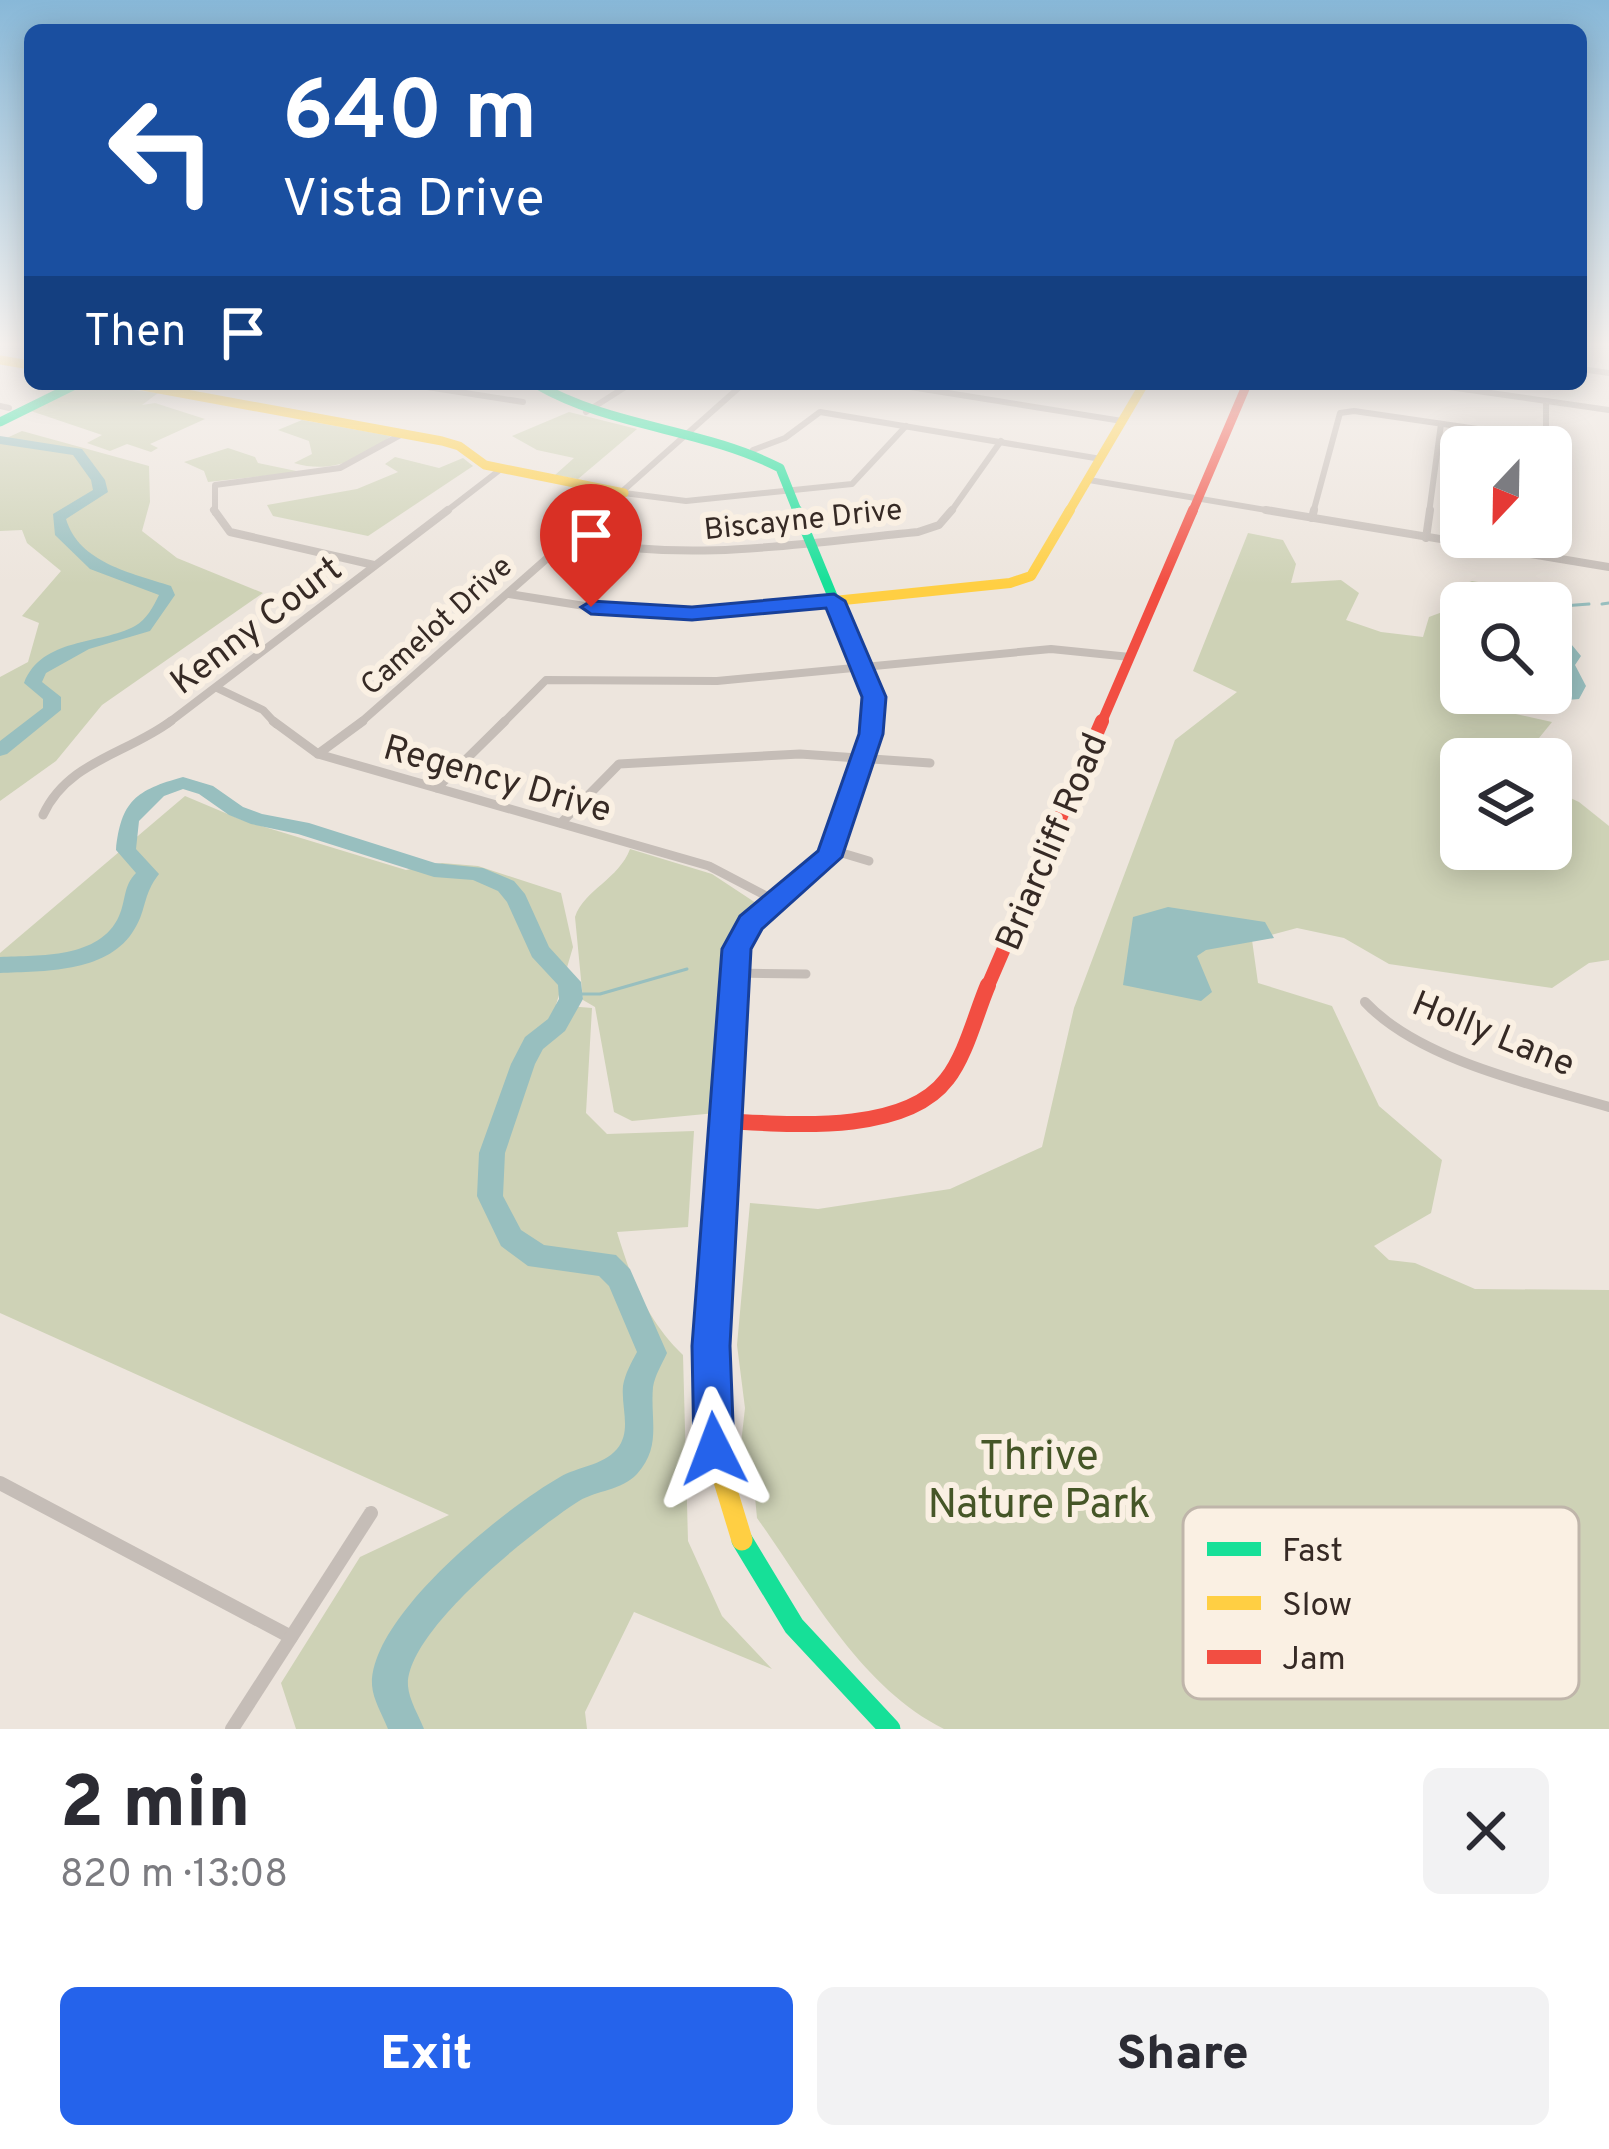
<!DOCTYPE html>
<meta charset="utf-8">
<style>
body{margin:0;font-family:Overpass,sans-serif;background:#f2f2f3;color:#2b2b33;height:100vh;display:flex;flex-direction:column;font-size:45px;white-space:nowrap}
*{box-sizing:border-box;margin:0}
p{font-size:39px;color:#7c7c81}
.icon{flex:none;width:66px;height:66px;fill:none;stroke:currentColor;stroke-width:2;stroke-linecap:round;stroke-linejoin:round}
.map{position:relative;height:1729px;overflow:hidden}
.side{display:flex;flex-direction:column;background:#fff;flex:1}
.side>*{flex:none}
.guide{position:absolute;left:24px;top:24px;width:1563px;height:366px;border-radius:18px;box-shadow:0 6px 30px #0003;background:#1a4fa0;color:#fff;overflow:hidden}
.needle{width:78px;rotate:202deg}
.buttons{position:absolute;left:1440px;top:426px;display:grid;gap:24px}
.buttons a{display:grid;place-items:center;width:132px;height:132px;border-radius:18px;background:#fff;box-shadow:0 6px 30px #0003;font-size:60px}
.pin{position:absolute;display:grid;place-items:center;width:102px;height:102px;color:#fff;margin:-123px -51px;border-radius:50% 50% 50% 0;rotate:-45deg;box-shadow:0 0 12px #0007}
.pin .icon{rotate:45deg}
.me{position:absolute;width:132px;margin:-66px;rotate:357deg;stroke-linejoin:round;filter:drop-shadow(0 0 9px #0008)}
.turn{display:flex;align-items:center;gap:42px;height:252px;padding:0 60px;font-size:54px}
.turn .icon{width:156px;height:156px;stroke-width:2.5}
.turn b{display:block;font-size:84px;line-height:102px}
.then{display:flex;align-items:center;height:114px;padding:0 60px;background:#0003;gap:24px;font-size:45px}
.round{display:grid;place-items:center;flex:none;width:126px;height:126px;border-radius:18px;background:#f2f2f3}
.overview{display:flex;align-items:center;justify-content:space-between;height:204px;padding:0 60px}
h1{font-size:72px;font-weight:800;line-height:90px}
.cta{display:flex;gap:24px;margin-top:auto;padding:24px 60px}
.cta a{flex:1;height:138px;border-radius:18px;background:#2563eb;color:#fff;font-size:48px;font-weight:800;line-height:138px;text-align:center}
.cta a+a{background:#f2f2f3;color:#2b2b33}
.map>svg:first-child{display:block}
.green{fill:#ced2b6}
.water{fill:#98bfbf}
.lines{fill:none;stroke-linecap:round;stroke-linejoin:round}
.stream{stroke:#98bfbf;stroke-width:3}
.river{fill:#98bfbf;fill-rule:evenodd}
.street-far4{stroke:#c5bdb7;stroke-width:6}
.street-far3{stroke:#c5bdb7;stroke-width:8}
.street-far2{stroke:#c5bdb7;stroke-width:9}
.street-far1{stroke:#c5bdb7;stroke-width:10}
.street{stroke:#c5bdb7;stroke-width:14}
.fast-far3{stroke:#16e098;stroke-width:9}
.fast-far2{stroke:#16e098;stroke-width:10}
.fast-far1{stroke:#16e098;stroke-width:14}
.fast{stroke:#16e098;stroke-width:21}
.slow-far4{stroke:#ffcf43;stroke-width:9}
.slow-far3{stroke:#ffcf43;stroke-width:10}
.slow-far2{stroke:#ffcf43;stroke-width:14}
.slow-far1{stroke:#ffcf43;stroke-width:16}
.slow{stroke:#ffcf43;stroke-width:21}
.jam-far3{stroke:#f24e42;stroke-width:9}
.jam-far2{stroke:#f24e42;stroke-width:10}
.jam-far1{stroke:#f24e42;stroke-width:14}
.jam{stroke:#f24e42;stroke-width:16}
.route{fill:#2563eb;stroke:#184099;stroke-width:3}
.labels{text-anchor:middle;stroke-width:12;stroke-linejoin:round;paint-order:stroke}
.far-street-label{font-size:30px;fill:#362a25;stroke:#faf0e3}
.street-label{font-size:36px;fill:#362a25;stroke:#faf0e3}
.near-park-label{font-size:42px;fill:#455627;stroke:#faf0e3}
.key{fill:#faf0e3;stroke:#bfb5aa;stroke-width:3}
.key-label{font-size:33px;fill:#362a25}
</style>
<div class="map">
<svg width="1609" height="1729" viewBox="0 0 1609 1729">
<rect width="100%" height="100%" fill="#ede5dd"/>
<!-- green -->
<g class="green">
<path d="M81,384L158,393L142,405L155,403L205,419L150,444L158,448L151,452L127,444L110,451L87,443L102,435L28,410Z"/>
<path d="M569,412L637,429L578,479L555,475L574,458L537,450L512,436Z"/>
<path d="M302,420L391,436C361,460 331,474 294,463L312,454L309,441L278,430Z"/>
<path d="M22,431L149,466L150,502L142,531L177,558L263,593L102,705L56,761L0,801V677L28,662L39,623L22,616L61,571L27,543L22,530L0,531V441Z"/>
<path d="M228,448L255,457L258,463L301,472L208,482L204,471L184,462Z"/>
<path d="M395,457L439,468L463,458L473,466L368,536L273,516L267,505L357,489L398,472L385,464Z"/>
<path d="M1248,533L1283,540L1296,564L1291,583L1341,580L1359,593L1346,620L1381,632L1423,637L1429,617L1453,608L1448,591L1472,581L1559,595L1524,603H1461V693H1496L1485,695L1493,709L1552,722L1522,759H1461V849H1551V789L1579,802L1609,826V960L1589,963L1552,988L1389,964L1344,938L1297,928L1252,940L1258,983L1332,1006L1379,1106L1442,1160L1431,1213L1374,1246L1389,1260L1415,1263L1475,1289L1609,1290V1729H944C861,1688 809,1591 757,1518L755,1497L737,1479L745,1408L737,1345L750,1203L818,1209L950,1189L1042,1147L1074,1008L1175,740L1237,692L1193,671Z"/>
<path d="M185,796L242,820L406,870L442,863L478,866L561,893L573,947L556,1005L592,1008L586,1113L607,1134L694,1131L688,1227L617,1232C632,1281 646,1319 683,1355L688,1541L722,1616L772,1669L634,1612L585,1712L587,1729H296L281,1683L360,1557L449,1515L0,1313V953Z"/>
<path d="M630,849L712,874L759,905L734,935L721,965L716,1113L632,1121L614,1112L595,1007L583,1000L575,917C584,890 619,879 630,849Z"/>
</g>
<!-- water -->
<g class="water">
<path d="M1551,630L1567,639L1581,656L1575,665L1586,686L1579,699L1556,701L1527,693H1551Z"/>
<path d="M1168,907L1265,922L1274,938L1206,950L1197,956L1212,992L1201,1001L1123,985L1133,917Z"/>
</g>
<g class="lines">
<!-- stream -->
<g class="stream">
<path d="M1602,604L1609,603"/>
<path d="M1563,606L1589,604"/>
<path d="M571,994H600L687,969"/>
</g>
<!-- river -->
<g class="river">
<path d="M0,436L82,449L105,480L108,492L66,519C79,563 132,573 171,586L175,595L150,631L89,649L46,673L42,682L61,697V710L7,754L0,756V741L43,708V699L24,683C42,637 100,645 135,626C147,619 153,607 159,595L90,569L55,535L53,514L93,490L91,480L73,455L0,444Z"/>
<path d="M183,777L213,786L243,807L262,814L309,823L435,863L483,868L514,881L525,894L549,947L581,982L583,999L565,1031L543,1049L535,1064L505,1153L503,1196L521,1230L544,1245L616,1255L630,1269L667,1353C662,1364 655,1375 653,1387C650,1420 662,1446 637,1474C621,1491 597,1490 579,1501C535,1529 405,1631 408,1686C409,1700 419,1716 424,1729H388C383,1716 373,1700 372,1685C370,1616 504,1509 560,1477C579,1466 602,1466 617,1449C632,1431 621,1408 623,1386C625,1374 631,1363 637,1352L609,1286L599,1276L528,1266L501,1246L477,1196L479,1153L511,1064L525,1037L548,1019L559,999L558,985L532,957L507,902L498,891L473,880L434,877L298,834L251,824L229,815L199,794L183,789L164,796L139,821L136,849L159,874C142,895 147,912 132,933C105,973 43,971 0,973V957C39,955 100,959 119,916C126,901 123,886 136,873L116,850C121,801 136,790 183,777Z"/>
</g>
<!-- street-far4 -->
<g class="street-far4">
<path d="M1581,369L1609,373"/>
<path d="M408,384L523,402"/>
<path d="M892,384L1122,421"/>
<path d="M1428,384L1609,410"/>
<path d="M1546,401V447"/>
<path d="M0,406L9,408"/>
<path d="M586,412L630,384"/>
<path d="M753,450L785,438L820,412L1101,459"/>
<path d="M1089,480L1284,513"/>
<path d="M624,493L686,501L852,484L906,426"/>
<path d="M215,513V485L340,468L404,433"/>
<path d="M444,513L501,469"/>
<path d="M598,513L743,384"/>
<path d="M950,513L1001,441"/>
<path d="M1313,513L1340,413L1354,411L1546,439"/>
<path d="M1429,513L1441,424"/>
</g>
<!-- street-far3 -->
<g class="street-far3">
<path d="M214,510L230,532L374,565"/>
<path d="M1266,510L1609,567"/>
<path d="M1312,518L1314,510"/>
<path d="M1546,537L1548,556"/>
<path d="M1426,538L1430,510"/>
<path d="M568,539C690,563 796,544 918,532L939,525L952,510"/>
<path d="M509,594L591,607L676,613L834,601"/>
<path d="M217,688L263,710L276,724"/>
<path d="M167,724L448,510"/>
<path d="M359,724L602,510"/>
<path d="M502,724L546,680L717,681L1051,649L1130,657"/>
</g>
<!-- street-far2 -->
<g class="street-far2">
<path d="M273,721L318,754L709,866L774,900"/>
<path d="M318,754L363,721"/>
<path d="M437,788L505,721"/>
<path d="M43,815C68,761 127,754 171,721"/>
<path d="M561,823L619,764L800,754L930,763"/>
<path d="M832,850L869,861"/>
<path d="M733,973L806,974"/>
</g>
<!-- street-far1 -->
<path class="street-far1" d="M1365,1002C1419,1060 1534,1085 1609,1107"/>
<!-- street -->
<g class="street">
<path d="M0,1483L291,1637"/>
<path d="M232,1729L371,1513"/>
</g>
<!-- fast-far3 -->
<g class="fast-far3">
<path d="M536,384C612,428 702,428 780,468L798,513"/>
<path d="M0,422L77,384"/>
</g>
<!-- fast-far2 -->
<path class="fast-far2" d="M797,510L874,697L870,724"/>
<!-- fast-far1 -->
<path class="fast-far1" d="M816,867L848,813L871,721"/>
<!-- fast -->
<path class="fast" d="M742,1540L794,1626L890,1729"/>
<!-- slow-far4 -->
<g class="slow-far4">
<path d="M0,360L30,365"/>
<path d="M132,384L442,441L459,446L485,465L624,493"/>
<path d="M1068,513L1144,384"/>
</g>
<!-- slow-far3 -->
<path class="slow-far3" d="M834,601L1010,583L1031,576L1070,510"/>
<!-- slow-far2 -->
<path class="slow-far2" d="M728,988C741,931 771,901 816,867"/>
<!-- slow-far1 -->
<path class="slow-far1" d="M712,1318L729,985"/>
<!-- slow -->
<path class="slow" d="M712,1315L710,1365L717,1458L742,1540"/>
<!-- jam-far3 -->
<path class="jam-far3" d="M1192,513L1247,384"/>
<!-- jam-far2 -->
<path class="jam-far2" d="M1101,724L1193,510"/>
<!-- jam-far1 -->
<path class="jam-far1" d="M987,988L1102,721"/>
<!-- jam -->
<path class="jam" d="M724,1121C785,1124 904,1136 947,1079C966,1055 976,1013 988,985"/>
</g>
<!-- sky -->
<linearGradient id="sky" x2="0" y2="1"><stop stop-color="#88b8d8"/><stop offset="0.59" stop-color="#f7f3f0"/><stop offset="1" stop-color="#f7f3f0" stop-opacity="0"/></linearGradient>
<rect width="1609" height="584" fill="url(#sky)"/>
<!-- route -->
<path class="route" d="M834,594L845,601L886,697L883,734L842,857L762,929L751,949L730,1346L734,1449L728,1463L714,1469L700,1463L694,1449L692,1346L722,949L740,916L818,851L859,734L862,697L826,608L692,620L591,614L581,607L591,601L692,607Z"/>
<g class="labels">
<!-- far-street labels -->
<g class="far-street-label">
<text transform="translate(803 519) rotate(-6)" y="10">Biscayne Drive</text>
<text transform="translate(436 625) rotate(-42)" y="10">Camelot Drive</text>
</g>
<!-- street labels -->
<g class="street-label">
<text transform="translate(255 624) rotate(-37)" y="13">Kenny Court</text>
<text transform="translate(498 777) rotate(16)" y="13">Regency Drive</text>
<text transform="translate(1050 841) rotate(-67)" y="13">Briarcliff Road</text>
<text transform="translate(1494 1032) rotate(22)" y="13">Holly Lane</text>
</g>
<!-- near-park labels -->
<g class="near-park-label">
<text x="1039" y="1469">Thrive<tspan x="1039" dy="48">Nature Park</tspan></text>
</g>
</g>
<!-- legend -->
<rect x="1183" y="1507" width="396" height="192" rx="18" class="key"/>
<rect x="1207" y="1542" width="54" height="14" fill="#16e098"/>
<rect x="1207" y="1596" width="54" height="14" fill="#ffcf43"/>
<rect x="1207" y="1650" width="54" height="14" fill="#f24e42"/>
<g class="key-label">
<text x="1282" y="1561">Fast</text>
<text x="1282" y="1615">Slow</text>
<text x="1282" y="1669">Jam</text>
</g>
</svg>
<div class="buttons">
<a><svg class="needle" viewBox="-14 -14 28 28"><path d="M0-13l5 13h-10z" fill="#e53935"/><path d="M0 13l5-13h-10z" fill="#7c7c81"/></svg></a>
<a><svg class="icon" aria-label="search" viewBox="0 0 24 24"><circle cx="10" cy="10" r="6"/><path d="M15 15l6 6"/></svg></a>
<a><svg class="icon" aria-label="layers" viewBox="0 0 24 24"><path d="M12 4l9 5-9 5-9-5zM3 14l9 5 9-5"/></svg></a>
</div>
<div class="pin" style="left:591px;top:607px;background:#d93025"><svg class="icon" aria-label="arrive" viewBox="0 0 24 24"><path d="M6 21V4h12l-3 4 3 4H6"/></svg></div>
<svg class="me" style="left:714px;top:1449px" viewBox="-20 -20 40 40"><path d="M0-17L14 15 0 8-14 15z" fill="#2563eb" stroke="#fff" stroke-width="4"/></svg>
<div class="guide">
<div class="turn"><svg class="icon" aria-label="left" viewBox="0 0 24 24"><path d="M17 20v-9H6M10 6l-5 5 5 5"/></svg><div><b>640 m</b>Vista Drive</div></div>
<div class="then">Then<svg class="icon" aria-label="arrive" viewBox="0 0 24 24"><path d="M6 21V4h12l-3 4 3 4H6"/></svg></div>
</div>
</div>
<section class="side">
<div class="overview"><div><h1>2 min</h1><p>820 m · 13:08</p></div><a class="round"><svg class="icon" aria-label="close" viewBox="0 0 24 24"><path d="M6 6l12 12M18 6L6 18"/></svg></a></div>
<div class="cta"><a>Exit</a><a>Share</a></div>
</section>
